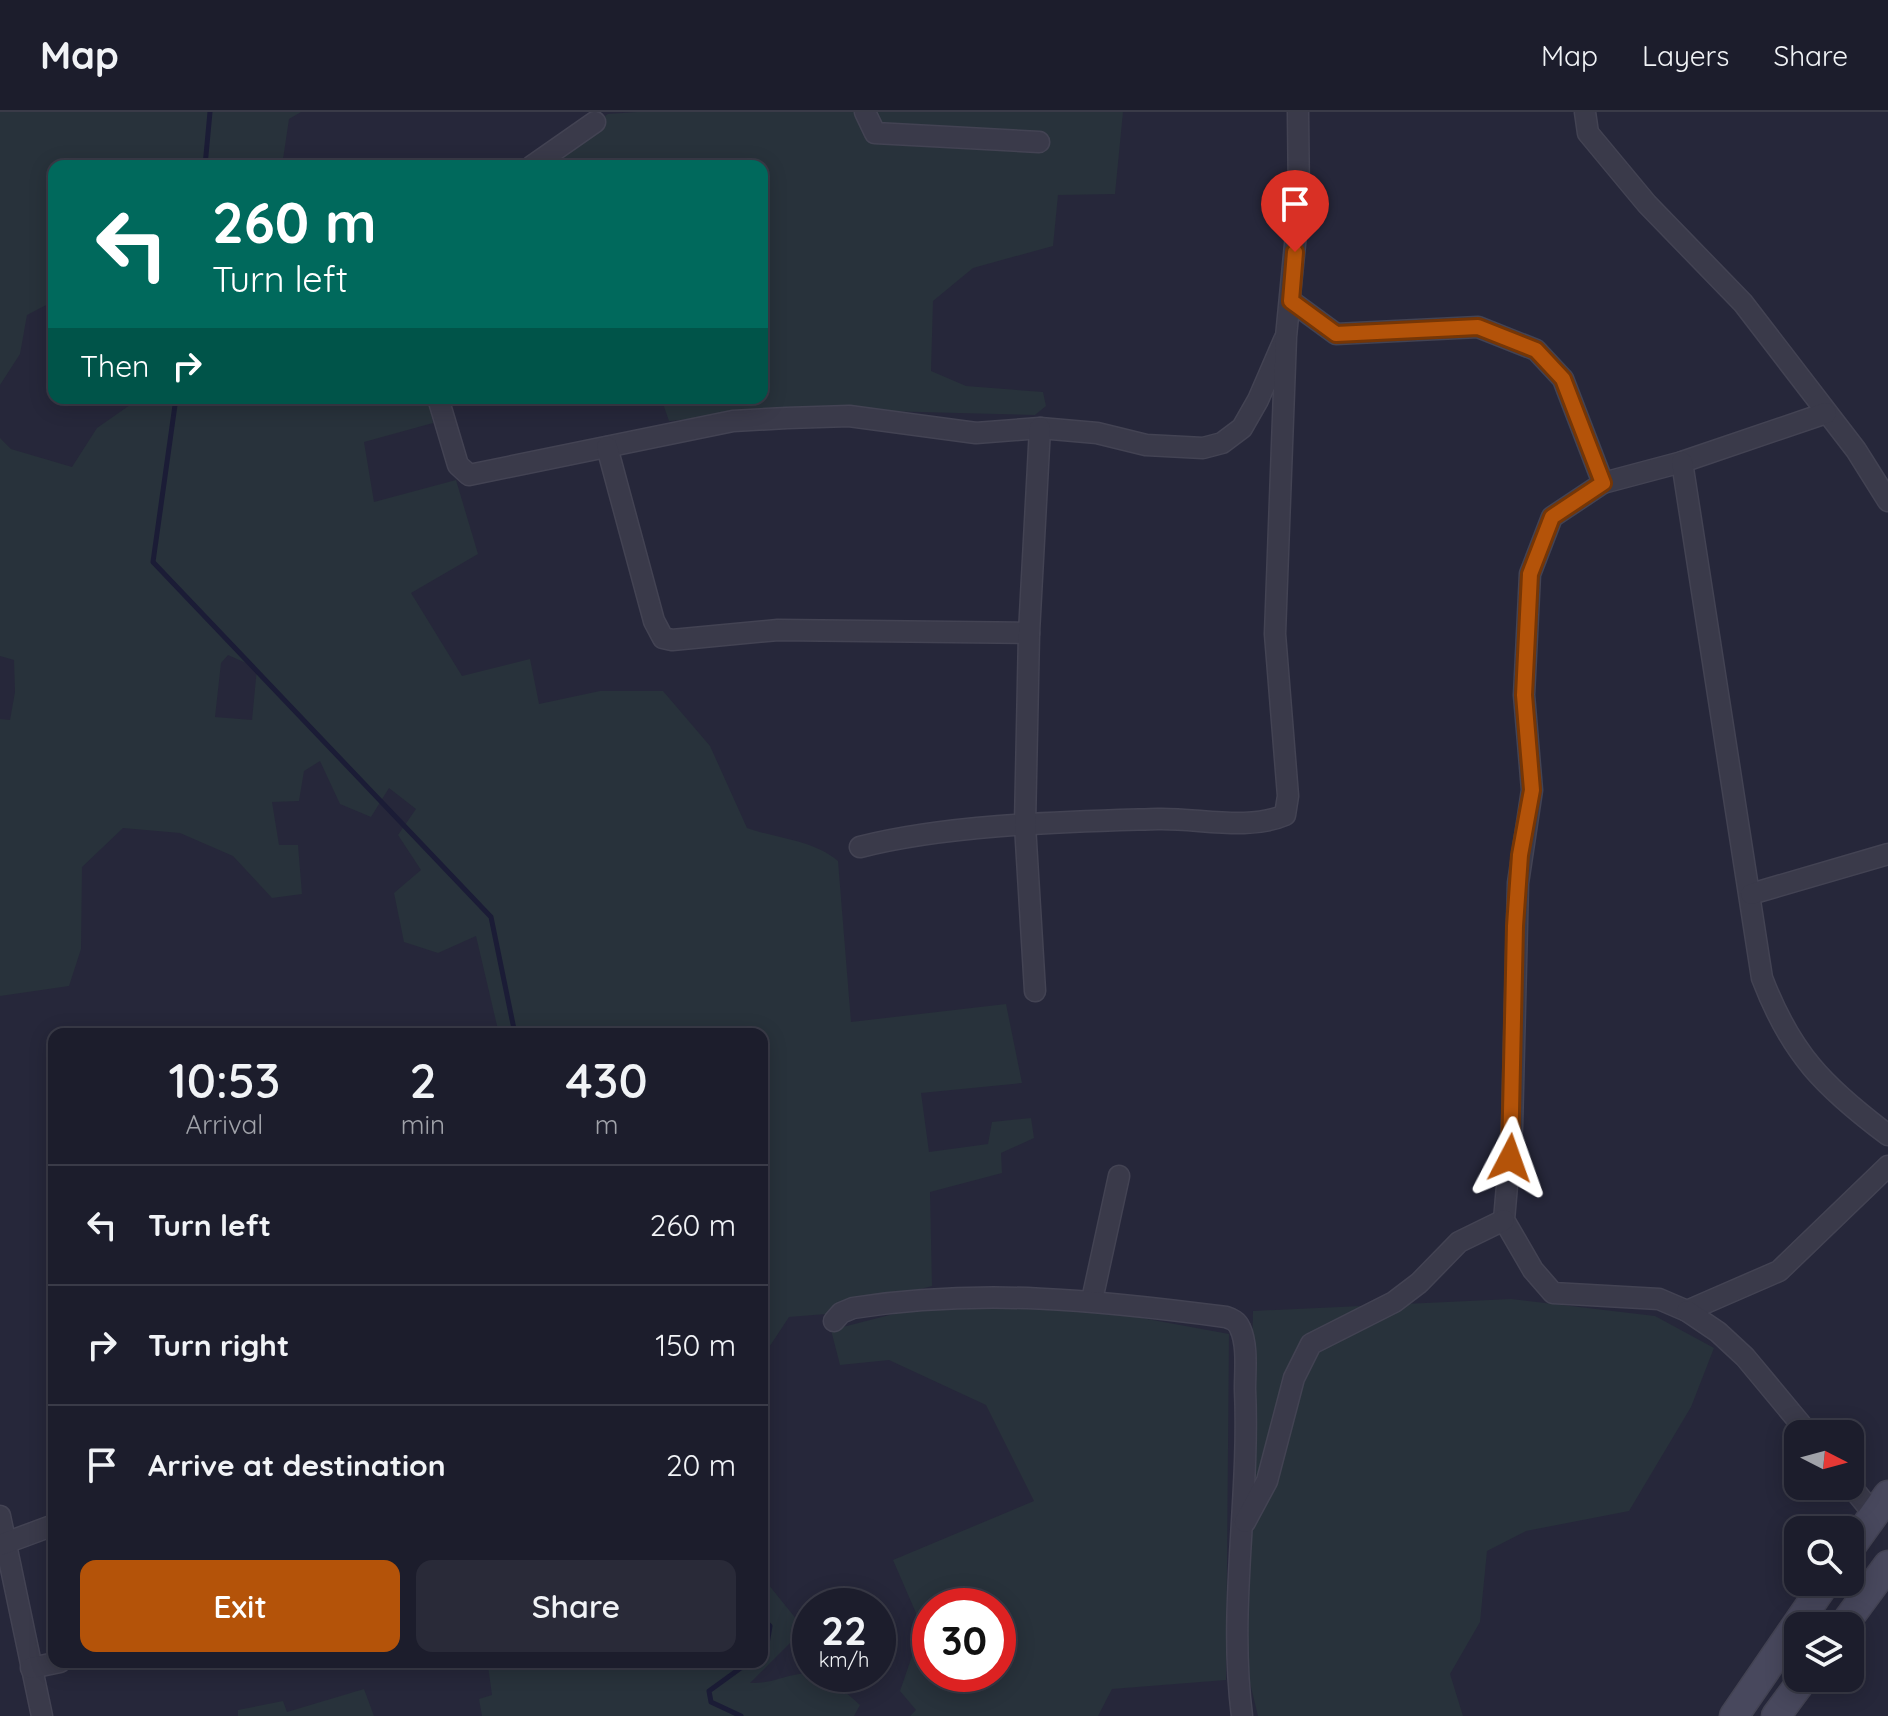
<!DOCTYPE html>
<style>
body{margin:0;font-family:Quicksand,sans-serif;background:#292a38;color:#f1f3f6;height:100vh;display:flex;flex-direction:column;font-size:30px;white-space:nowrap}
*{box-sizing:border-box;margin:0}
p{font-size:26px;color:#a0a2a9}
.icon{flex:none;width:44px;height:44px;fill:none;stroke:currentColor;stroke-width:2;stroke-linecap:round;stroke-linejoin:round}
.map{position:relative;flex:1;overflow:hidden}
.drawer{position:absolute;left:48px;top:916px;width:720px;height:640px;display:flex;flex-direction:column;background:#1c1d2c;border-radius:16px;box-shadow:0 4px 20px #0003,0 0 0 2px #3a3b48}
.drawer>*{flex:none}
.top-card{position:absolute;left:48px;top:48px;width:720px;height:244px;border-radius:16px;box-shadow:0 4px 20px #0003,0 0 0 2px #3a3b48;background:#00695c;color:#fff;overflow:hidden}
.needle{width:52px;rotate:96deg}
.buttons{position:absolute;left:1784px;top:1308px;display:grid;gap:16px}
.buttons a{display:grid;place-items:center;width:80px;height:80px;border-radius:16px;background:#1c1d2c;box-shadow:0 4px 20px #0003,0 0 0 2px #3a3b48;font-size:40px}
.speed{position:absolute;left:792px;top:1476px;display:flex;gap:16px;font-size:40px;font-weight:700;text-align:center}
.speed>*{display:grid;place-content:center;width:104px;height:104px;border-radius:50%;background:#1c1d2c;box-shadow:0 4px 20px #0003,0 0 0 2px #3a3b48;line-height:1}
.speed small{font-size:20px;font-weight:400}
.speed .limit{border:12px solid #d22;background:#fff;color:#111}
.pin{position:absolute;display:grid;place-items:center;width:68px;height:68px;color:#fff;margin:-82px -34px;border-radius:50% 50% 50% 0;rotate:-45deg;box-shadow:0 0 8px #0007}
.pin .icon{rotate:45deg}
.me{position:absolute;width:88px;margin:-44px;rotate:4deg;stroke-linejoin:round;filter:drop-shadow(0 0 6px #0008)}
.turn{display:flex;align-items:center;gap:28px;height:168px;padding:0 32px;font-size:36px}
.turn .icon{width:104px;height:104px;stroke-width:2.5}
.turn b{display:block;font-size:56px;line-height:68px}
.then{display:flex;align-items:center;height:76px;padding:0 32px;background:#0003;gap:16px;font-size:30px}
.eta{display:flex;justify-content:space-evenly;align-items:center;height:136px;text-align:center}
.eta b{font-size:48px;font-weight:600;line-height:56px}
.primary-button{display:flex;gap:16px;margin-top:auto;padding:16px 32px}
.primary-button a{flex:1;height:92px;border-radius:16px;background:#b45309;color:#fff;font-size:32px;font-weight:600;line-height:92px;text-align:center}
.primary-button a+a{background:#292a38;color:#f1f3f6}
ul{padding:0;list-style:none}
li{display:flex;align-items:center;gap:24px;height:120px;padding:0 32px;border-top:2px solid #3a3b48}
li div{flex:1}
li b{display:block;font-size:30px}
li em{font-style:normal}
header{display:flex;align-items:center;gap:48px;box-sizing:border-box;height:112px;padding:0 40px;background:#1c1d2c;border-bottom:2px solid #3a3b48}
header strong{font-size:38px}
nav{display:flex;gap:44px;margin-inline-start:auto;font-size:28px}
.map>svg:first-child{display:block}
.green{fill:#28323b;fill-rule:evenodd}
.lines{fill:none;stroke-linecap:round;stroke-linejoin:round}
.stream{stroke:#1b1c36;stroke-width:5}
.minor-casing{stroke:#434353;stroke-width:23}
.secondary-casing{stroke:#434353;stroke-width:31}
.minor{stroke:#3a3a4a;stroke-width:20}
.secondary{stroke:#48485d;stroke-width:28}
.route-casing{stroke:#753606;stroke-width:20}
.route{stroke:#b45309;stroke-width:14}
</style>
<header>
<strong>Map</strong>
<nav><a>Map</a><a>Layers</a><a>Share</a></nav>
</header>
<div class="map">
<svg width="1888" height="1604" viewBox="0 0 1888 1604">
<rect width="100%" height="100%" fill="#26273a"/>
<!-- green -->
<g class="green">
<path d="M0,0H301L289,7L282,54H54V189L27,203L20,242L0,273Z"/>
<path d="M637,0H1123L1115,82L1058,83L1053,134L973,156L933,189L931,259L966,274L1043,280L1046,294L1035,303L804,297L669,309L661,286H762V54H536L608,2Z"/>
<path d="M140,286H428L433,311L364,330L374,390L456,368L478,442L411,481L462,564L530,547L539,592L600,579H663L710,634L747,716C778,727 813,728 838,749L851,910L1006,892L1022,971L921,981L929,1040L988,1032L992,1010L1031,1006L1034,1026L1001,1041L1002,1061L930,1080L932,1174L826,1202L789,1205L762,1246V922H499L476,824L438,841L404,830L394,781L421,758L398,723L416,697L389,676L371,705L340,692L320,649L304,659L299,689L272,690L279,733H298L302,782L272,786L233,744L180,721L123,716L82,755L81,837L69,874L0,884V607L10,608L15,580L14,548L0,544V326L11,337L72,355L97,316ZM228,543L257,556L252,608L215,605L221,551Z"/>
<path d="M1511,1187L1655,1204L1714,1236L1691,1295L1629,1399L1526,1419L1487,1439L1480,1510L1450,1562L1463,1604H1258L1245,1550L1253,1199Z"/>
<path d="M999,1192L1120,1202L1229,1222L1226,1568L1112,1577L1098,1604H910L916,1598L900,1579L912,1544L916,1501L893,1448L1034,1389L986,1293L889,1248L840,1253L831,1218L921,1195ZM930,1494H998V1562H930Z"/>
<path d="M762,1470L768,1472L801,1513L795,1526L750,1571C769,1572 781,1565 799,1562C819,1559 847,1580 860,1593L854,1604H482L479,1587L492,1583L488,1554L533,1550H762Z"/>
<path d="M364,1577L374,1604H238V1598L283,1589L287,1600Z"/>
</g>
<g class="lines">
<!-- stream -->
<g class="stream">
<path d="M205,54L210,0"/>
<path d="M176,286L153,450L491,805L515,922"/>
<path d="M762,1506L770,1514L766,1538L762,1541"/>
<path d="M741,1604L711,1590L709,1579L749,1550"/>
</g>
<!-- minor casing -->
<g class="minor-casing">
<g id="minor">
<path d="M865,0L875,21L1039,30"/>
<path d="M1585,0L1588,21L1647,92L1743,191L1856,338L1888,389"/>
<path d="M532,54L595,10"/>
<path d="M1291,189L1336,222L1478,215L1536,238L1563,267L1603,371"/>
<path d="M438,286L458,353L469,363L733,309L787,306L849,304L976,321L1040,316L1097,321L1146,333L1203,336L1222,331L1242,316L1258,288L1284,228"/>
<path d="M1826,301L1682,350L1603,371L1552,405L1530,462L1524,583L1532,678L1518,771L1512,1016L1504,1108L1533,1158L1553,1181L1659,1187L1687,1199L1779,1159L1888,1054"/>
<path d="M607,335L654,509L663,526L672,528L778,518L1029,521"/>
<path d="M1682,350L1762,866C1791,942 1824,975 1888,1023"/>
<path d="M860,735C951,712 1064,710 1158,707C1199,706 1248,719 1285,703L1288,684L1275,522L1286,225L1299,91L1298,0"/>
<path d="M1751,782L1888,742"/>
<path d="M1035,879L1025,713L1029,521L1040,316"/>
<path d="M1092,1188L1119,1064"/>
<path d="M1687,1199L1718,1220L1745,1245L1809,1322"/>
<path d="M834,1209L841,1201L853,1196C982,1176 1097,1188 1226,1205C1232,1207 1237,1209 1240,1216C1248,1233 1245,1259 1245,1277C1250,1386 1228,1496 1242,1604"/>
<path d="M1850,1373L1873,1401"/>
<path d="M0,1404L42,1604"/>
<path d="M1245,1410L1267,1369L1294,1266L1311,1232L1394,1190L1419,1171L1459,1130L1504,1108"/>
<path d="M0,1433L54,1413"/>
<path d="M31,1556L60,1550"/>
</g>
</g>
<!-- secondary casing -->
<g class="secondary-casing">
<g id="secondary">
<path d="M1850,1436L1888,1383"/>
<path d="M1843,1514L1888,1453"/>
<path d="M1734,1604L1826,1470"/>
<path d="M1776,1604L1804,1566"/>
</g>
</g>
<!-- minor -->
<use href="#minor" class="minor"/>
<!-- secondary -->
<use href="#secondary" class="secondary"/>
</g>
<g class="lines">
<!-- route casing -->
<g class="route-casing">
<path id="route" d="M1295,140L1291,189L1336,222L1478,215L1536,238L1563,267L1603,371L1552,405L1530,462L1524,583L1532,678L1520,743L1515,814L1510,1046"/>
</g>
<!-- route -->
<use href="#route" class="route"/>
</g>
</svg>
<div class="buttons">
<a><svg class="needle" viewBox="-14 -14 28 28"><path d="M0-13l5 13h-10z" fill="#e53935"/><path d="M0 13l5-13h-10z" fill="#a0a2a9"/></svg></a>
<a><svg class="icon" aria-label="search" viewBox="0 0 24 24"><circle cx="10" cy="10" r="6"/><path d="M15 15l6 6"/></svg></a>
<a><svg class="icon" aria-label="layers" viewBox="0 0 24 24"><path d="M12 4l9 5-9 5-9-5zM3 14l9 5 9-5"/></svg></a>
</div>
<div class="speed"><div>22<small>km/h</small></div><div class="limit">30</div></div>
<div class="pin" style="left:1295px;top:140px;background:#d93025"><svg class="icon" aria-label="arrive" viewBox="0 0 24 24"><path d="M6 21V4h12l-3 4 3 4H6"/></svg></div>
<svg class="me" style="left:1510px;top:1046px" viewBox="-20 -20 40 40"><path d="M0-17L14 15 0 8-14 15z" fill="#b45309" stroke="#fff" stroke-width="4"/></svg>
<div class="top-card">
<div class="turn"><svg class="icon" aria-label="left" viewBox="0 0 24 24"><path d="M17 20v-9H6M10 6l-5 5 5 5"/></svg><div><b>260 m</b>Turn left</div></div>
<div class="then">Then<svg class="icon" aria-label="right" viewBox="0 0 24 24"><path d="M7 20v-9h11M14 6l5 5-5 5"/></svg></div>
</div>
<section class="drawer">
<div class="eta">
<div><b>10:53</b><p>Arrival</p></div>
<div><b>2</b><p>min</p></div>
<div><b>430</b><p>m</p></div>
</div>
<ul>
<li><svg class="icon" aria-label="left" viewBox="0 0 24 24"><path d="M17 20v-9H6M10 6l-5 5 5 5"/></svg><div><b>Turn left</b></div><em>260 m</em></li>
<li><svg class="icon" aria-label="right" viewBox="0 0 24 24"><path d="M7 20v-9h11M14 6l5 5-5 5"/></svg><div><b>Turn right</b></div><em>150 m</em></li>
<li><svg class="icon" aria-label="arrive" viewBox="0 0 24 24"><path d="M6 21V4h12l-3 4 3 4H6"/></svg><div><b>Arrive at destination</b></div><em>20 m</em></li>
</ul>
<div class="primary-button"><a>Exit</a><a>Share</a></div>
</section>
</div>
